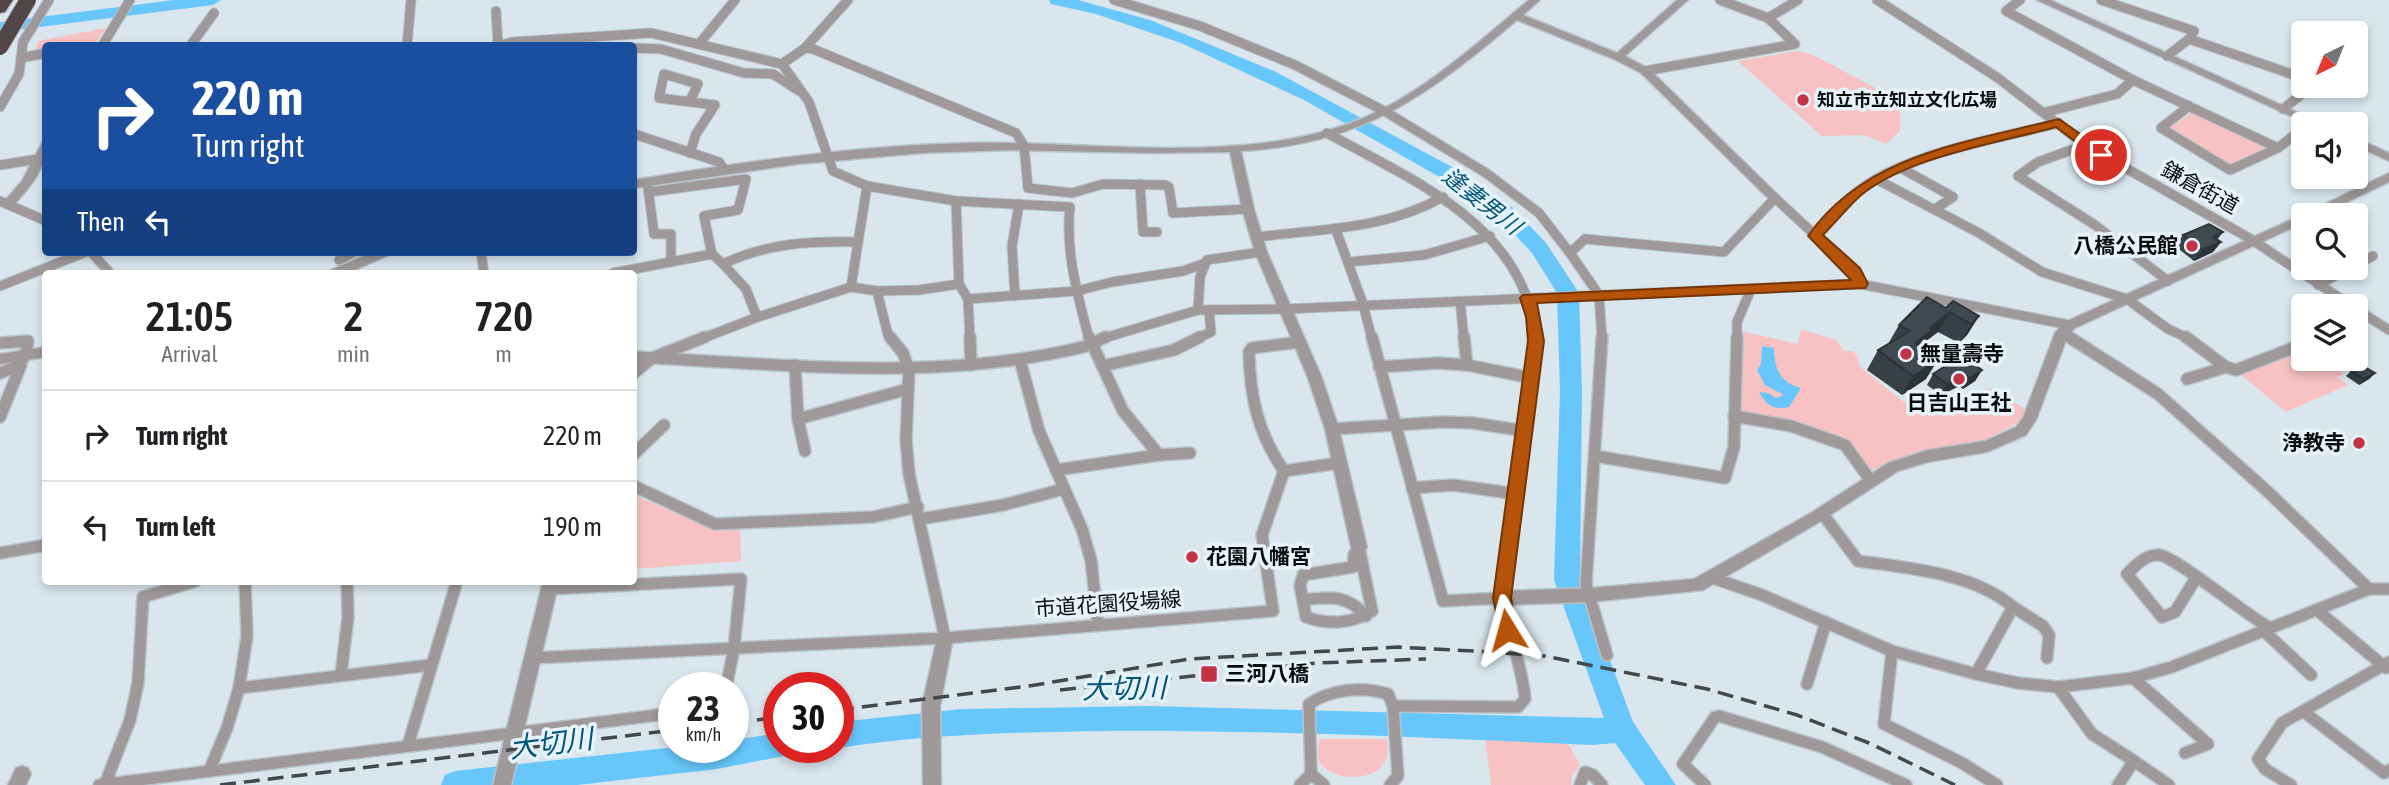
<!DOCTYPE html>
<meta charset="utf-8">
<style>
body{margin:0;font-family:"Asap Condensed","Noto Sans JP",sans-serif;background:#f6f6f6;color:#202124;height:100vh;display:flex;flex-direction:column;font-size:26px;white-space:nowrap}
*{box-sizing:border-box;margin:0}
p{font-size:23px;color:#757577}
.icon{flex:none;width:38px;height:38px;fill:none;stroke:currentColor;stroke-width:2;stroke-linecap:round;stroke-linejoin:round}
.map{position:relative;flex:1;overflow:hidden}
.sheet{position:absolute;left:42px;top:270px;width:595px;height:315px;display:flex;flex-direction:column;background:#fff;border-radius:7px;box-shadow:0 4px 10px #0003}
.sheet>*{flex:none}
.top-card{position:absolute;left:42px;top:42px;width:595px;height:214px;border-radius:7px;box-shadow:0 4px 10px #0003;background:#1a4fa0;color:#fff;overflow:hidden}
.needle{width:46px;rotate:223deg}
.tools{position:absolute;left:2291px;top:21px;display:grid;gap:14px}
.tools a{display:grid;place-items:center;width:77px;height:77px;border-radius:7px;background:#fff;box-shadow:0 4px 10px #0003;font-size:35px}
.speed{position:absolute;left:658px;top:672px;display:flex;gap:14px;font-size:35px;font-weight:700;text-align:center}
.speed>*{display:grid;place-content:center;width:91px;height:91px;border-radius:50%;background:#fff;box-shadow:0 4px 10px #0003;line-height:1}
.speed small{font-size:18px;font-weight:400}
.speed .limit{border:10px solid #d22;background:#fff;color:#111}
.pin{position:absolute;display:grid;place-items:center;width:60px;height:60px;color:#fff;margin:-30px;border:4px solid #fff;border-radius:50%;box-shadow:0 2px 7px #0007}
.me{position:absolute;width:77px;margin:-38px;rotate:352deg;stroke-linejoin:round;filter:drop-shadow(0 0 5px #0008)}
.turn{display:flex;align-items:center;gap:24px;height:147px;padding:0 35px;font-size:32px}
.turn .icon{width:91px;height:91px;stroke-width:2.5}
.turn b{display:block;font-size:49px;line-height:60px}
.then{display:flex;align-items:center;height:66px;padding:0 35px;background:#0003;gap:14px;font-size:26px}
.eta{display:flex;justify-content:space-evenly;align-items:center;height:119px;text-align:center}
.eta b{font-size:42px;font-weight:600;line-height:49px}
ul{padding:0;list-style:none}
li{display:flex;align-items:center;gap:21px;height:91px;padding:0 35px;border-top:2px solid #e0e0e0}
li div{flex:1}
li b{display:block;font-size:26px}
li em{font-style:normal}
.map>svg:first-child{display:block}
.green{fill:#f7c2c1}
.water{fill:#67c7fb}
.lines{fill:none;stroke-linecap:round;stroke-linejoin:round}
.river{fill:#67c7fb;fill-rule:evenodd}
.minor-far1-casing{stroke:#b8c3ca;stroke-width:11}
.minor-casing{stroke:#b8c3ca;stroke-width:14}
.tertiary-casing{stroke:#b8c3ca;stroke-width:3}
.motorway-casing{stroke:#b8c3ca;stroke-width:3}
.minor-far1{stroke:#9f9999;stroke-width:9}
.minor{stroke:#9f9999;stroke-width:11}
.tertiary{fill:#9f9999;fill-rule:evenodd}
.motorway{fill:#534646;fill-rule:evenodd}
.rail{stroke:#42494c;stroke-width:3.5;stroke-dasharray:16 8;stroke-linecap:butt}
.motorway-bridge-casing{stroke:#b8c3ca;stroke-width:18;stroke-linecap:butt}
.motorway-bridge{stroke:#534646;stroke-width:16}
.wall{fill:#364045}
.shaded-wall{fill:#2c3438}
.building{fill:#3f4a50;stroke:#2c3438;stroke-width:2}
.route{fill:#b45309;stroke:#753606;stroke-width:2}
.poi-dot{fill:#c43344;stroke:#e7f3fb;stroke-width:2.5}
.labels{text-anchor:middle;stroke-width:7;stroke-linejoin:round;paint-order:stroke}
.far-poi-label{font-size:18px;font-weight:bold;fill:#090d0f;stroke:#e7f3fb;text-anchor:start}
.street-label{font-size:21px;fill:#090d0f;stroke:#e7f3fb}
.poi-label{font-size:21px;font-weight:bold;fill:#090d0f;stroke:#e7f3fb;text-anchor:start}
.water-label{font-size:23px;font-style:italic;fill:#025577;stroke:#e7f3fb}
.near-water-label{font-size:28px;font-style:italic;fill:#025577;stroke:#e7f3fb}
</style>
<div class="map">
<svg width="2389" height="785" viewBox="0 0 2389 785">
<rect width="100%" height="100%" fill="#d9e6ee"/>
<!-- green -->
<g class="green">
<path d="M106,28L94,45L46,46L45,49L35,51L38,41Z"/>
<path d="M1797,51L1811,54L1900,101V131L1886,144L1864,135L1822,136L1738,61Z"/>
<path d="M2192,112L2197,113L2268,149L2231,164L2227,163L2172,131L2170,128Z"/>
<path d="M1801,329L1836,340L1844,351H1853L1858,357L1859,366L1905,403L1914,396L1936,412L1975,392L1992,388L2025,409L2021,421L1987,439L1912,453L1869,472L1851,444L1747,416L1739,410L1741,331L1798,344Z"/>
<path d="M2303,351V359H2323L2344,374L2337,377L2348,385L2286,412L2240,374Z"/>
<path d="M634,495L703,525L740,530L741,561L634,569Z"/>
<path d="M1485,735L1568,744L1580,764L1572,776L1571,785H1491Z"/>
<path d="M1319,739H1386C1399,785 1331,785 1319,761C1317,755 1319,745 1319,739Z"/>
</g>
<!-- water -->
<path class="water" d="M1762,346L1774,348C1774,368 1780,383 1801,388L1789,407C1773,410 1767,406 1759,392L1768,393L1776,398L1784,395L1765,385L1757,370L1761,364Z"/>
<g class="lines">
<!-- river -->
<g class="river">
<path d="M174,0H221L213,5L0,32V22Z"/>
<path d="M1049,0H1078L1150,20L1276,72L1463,173L1511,206L1546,243L1579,293L1582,391L1580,580L1633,722L1676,785H1645L1615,743L1593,745C1433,738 1273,730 1112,731C1020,732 929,734 838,748L836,747L838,722L962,709L1149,706L1604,718L1554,580L1560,391L1557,293L1532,253L1497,215L1466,192L1304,100L1181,43L1096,14L1051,4Z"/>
<path d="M779,733V747H793L789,755L717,769L577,785H441L445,775L455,771L676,747H733V740Z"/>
</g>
<!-- minor-far1 casing -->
<g class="minor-far1-casing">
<g id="minor-far1">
<path d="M1114,0L1200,26L1295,65L1386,112L1486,173L1539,213L1570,253L1599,295L1602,339"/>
<path d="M1877,0L1998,78L2085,145L2249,238L2352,306"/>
<path d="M2020,0L2006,11L2133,80L2278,148L2303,128"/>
<path d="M2101,0L2194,31L2189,39L2303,78"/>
<path d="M496,11L498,45"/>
<path d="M1768,18L1798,0"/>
<path d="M699,44L735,0"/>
<path d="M102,46L130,0"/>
<path d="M190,46L214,13"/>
<path d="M407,46L411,0"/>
<path d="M498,46L512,42L651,33L782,64L809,102L833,171L867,186L956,201L1070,207C1065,252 1078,296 1089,339"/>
<path d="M634,48L661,49L744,73L773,74L799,91"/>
<path d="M805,48L848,0"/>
<path d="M2167,56L2189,39"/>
<path d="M21,58L46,53"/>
<path d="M782,64L805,48L813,49L1016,133L1024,146L1028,188L1072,193L1103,184L1165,185L1169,187L1173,213L1248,209"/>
<path d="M1645,71L1795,44L1768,18L1720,0"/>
<path d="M690,101L698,84L664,74L659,98L715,105L696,134L690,153"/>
<path d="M2189,106L2161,128L2230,170L2278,148"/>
<path d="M0,107L19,74L23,42L49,0"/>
<path d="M2283,109L2312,86"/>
<path d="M2046,112L2117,94L2133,80"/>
<path d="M1327,133C1414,181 1526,226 1536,339"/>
<path d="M634,134L719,162L725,170"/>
<path d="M2085,145L2038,162L2018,176L2095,225L2168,281"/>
<path d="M0,165L38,159"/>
<path d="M1901,168L1953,197L1935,209"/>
<path d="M1876,179L1979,233L2042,272L2127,299L2168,329L2190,339"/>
<path d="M1140,184L1143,232H1157"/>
<path d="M648,188L654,234H671V262"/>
<path d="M649,192L746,179L738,210L704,216L712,255"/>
<path d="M0,201L46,221"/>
<path d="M956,201L959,284L968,299L970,339"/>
<path d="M1336,230L1363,304L1372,339"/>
<path d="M1815,236C1828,222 1841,205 1856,193C1904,153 1998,139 2059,123"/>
<path d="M1256,237C1321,229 1384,230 1443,197"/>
<path d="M91,252L110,273"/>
<path d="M481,252L484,273"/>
<path d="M1570,253L1585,239L1724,252L1775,198L1855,272L1860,284"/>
<path d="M339,260L354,252"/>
<path d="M1348,262L1424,255L1490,236"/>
<path d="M723,264L746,289L757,317"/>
<path d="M2356,265L2373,256"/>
<path d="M613,273L712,254L723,264C767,243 810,241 858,242"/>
<path d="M2318,285L2350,268"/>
<path d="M0,286L86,252"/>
<path d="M851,287L867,186"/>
<path d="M877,291L888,335L891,339"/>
<path d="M1015,296L1012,246L1019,204"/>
<path d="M968,299L1077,291L1112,282L1183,271L1203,264"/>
<path d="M1460,301L1464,339"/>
<path d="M2356,309L2389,330"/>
<path d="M1198,310L1200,277L1207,260L1261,252"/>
<path d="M2062,333L2072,339"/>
<path d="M701,339L755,318L851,287L877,291L919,290L959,284"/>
<path d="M1101,339L1198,310L1285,309L1860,284L2070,325"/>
<path d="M1196,339L1211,332L1209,310"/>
<path d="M1737,339V322L1751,289"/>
</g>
</g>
<!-- minor casing -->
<g class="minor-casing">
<g id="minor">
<path d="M890,337L903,353L909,370L906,439L909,474L945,638"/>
<path d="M970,337L971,365"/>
<path d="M1089,337L1123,411L1159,455L1190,453"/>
<path d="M1372,337L1443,601L1502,598"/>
<path d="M1464,337L1467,365"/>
<path d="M1602,337L1586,584L1607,655"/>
<path d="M2069,337L2158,394L2267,491L2369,589"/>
<path d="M2186,337L2226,367"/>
<path d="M0,343L28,341C26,362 19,366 0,373"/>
<path d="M634,357C785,364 939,383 1087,346C1094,344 1099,339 1106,337"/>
<path d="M1020,360L1039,431L1082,529L1091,560L1098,624"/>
<path d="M795,365L798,419L805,451"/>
<path d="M1102,366L1174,350L1200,337"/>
<path d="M1379,367L1438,363L1467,365L1532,378"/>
<path d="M634,373L652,358L705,337"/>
<path d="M2187,379L2226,367L2236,370L2303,344"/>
<path d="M1734,416L1791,426L1845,445L1871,481"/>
<path d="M0,417L21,365"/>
<path d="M798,419L908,389"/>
<path d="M1332,429L1443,422L1473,423L1526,431"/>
<path d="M634,454L664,425"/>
<path d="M1595,456L1725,478L1734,447L1737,337"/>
<path d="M1056,470L1159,455"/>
<path d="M1284,471L1339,463"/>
<path d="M634,486L715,524L873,517L918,507"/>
<path d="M1412,488L1453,485L1517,494"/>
<path d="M1822,513L1858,561C1908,568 1974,573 2013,607"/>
<path d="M920,519L1003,505L1064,489"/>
<path d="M1359,547L1372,611C1352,624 1328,625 1306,617L1300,586L1303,575L1353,567L1354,555Z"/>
<path d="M0,553L46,545"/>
<path d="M1710,577L1762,595L1892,651L1976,674L2018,683L2058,687L2133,678L2172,667L2369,589H2389"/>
<path d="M2196,578L2175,612L2162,617L2127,574C2136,565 2146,554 2159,555C2175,556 2247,616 2270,628"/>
<path d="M548,589L741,579L734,648L726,688"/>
<path d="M1303,600C1330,597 1347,594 1366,616"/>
<path d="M2318,611L2386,668"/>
<path d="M2264,631L2311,675"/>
<path d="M1892,651L1884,724L1962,763L1997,785"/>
<path d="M532,658L945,638L1273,611L1262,535L1284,471C1258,433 1250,398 1249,352L1252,348L1300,342"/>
<path d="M341,674L348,617L347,581"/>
<path d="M1976,674L2013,607L2043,626L2049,635L2047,658"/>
<path d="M2133,678L2208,744L2185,753"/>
<path d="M1807,684L1826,622"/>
<path d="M2058,687L2092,734L2134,761"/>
<path d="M239,688L247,636L245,581"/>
<path d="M1393,706L1518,707L1525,699C1523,667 1507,632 1502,598L1536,337"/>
<path d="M2304,712L2384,773L2389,770"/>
<path d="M408,745L457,581"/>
<path d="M210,769L227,728L239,688L431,665"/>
<path d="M1311,774L1324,785"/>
<path d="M105,784L130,720L138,683L143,597L196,581"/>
<path d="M99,785L674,713"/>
<path d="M1300,785L1311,774L1309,704C1331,689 1363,686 1388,694L1393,706L1398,776L1390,785"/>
<path d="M1580,785L1585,772L1593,775L1602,785"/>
<path d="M1705,785L1683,764L1715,717L1719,716L1822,747L1906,785"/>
<path d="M2118,785L2134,761L2169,785"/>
<path d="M2291,785L2265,769L2258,759L2282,723L2389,662"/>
</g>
</g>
<!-- tertiary casing -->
<g class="tertiary-casing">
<g id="tertiary">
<path d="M1529,0H1540L1523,15L1617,53L1677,0H1688L1625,56L1649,69L1781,198L1779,201H1771L1641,73L1614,59L1517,20C1427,96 1363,144 1241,151L1254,209L1267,252L1322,378L1339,429L1367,547L1364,552L1359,553L1354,552L1351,547L1325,429L1308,378L1255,252L1242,209L1230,152L1152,153L1010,150L922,153L798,164L634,188V180C743,162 854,146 966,143C1090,140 1244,167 1361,119C1424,93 1477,43 1529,0Z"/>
<path d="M2037,0H2050L2323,124H2308Z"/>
<path d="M2356,138L2389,153V161L2356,146Z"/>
<path d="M42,143H46C46,170 30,187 12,207H4L2,204L22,181Z"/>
<path d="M2389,173V182L2320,215H2303V223L2075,328L2068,335L2036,420L2026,435L1987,452L1928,462L1898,471L1821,521L1703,590L1591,602L1502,605L1496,603L1494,598L1496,593L1502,591L1591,588L1694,579L1811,513L1888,463L1928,450L1985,441L2016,427L2023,418L2055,333L2065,322L2304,214Z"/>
<path d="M373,252H391L389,255L348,273H330L331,270Z"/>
<path d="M46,347V357L0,364V354Z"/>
<path d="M543,581H559L511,785H493Z"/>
<path d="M945,631L951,633L953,638L940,706L941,785H923L922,706L937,638L939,633Z"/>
<path d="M22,766L28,768L31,774L26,785H8L16,768Z"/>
</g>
</g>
<!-- motorway casing -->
<g class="motorway-casing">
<path id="motorway" d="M0,0H13L5,12L0,13Z"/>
</g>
<!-- minor-far1 -->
<use href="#minor-far1" class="minor-far1"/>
<!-- minor -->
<use href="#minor" class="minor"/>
<!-- tertiary -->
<use href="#tertiary" class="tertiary"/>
<!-- motorway -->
<use href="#motorway" class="motorway"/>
<!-- rail -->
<g class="rail">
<path d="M1060,690L1317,663L1426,659"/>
<path d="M838,710L1029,686L1189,659L1398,647L1490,652L1545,656L1707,689L1797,715L1869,743L1955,785"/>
<path d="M733,723L779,717"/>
<path d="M220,785L674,730"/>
</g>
<!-- motorway-bridge casing -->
<g class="motorway-bridge-casing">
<path id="motorway-bridge" d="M0,47L28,0"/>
</g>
<!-- motorway-bridge -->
<use href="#motorway-bridge" class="motorway-bridge"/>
</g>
<!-- wall -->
<g class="wall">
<path d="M2223,232L2217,240L2221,242L2213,252L2194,261L2175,246L2183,235Z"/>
<path d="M1946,308L1979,316L1967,335L1959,343L1938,332L1926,341L1922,348L1926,379L1902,395L1867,370L1878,350L1888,344L1899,325Z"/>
<path d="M1982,370L1975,381L1963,389L1959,386L1941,395L1927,385L1933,374Z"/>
<path d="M2351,371L2375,373L2369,379L2359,385L2346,376Z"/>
</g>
<!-- shaded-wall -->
<g class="shaded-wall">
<path d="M2221,242L2213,252L2194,261L2202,250Z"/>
<path d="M1950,312L1938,332L1926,341L1921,349L1915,343L1930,328Z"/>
<path d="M1979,316L1967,335L1959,343L1971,324Z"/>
<path d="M1938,360L1926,379L1902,395L1913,376Z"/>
<path d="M1982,370L1975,381L1963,389L1970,378Z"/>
<path d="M2375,373L2369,379L2359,385L2364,379Z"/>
<path d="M1966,375L1959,386L1941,395L1947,384Z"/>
</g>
<!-- building -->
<g class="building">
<path d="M2209,224L2223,232L2213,237L2221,242L2202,250L2183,235Z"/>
<path d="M1927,297L1946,308L1953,301L1979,316L1971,324L1950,312L1930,328L1933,330L1915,343L1938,360L1913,376L1878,350L1910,331L1899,325Z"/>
<path d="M1961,356L1982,370L1970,378L1966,375L1947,384L1933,374Z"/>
<path d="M2361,365L2375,373L2364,379L2351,371Z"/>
</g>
<!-- route -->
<path class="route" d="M2059,119L2106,152V158H2097L2056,127C1998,143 1906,157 1860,196C1847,208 1835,223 1823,235L1860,268L1868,284L1865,288L1537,303L1544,341L1511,598L1516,630L1514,636L1507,638L1501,636L1493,598L1528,341L1526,317L1520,298L1523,295L1851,280L1808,236C1865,154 1969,142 2059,119Z"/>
<!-- markers -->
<g class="poi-dot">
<circle cx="1803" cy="100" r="7"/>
<circle cx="2192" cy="246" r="7"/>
<circle cx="1906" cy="354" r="7"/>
<circle cx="1959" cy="379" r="7"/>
<circle cx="2359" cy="443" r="7"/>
<circle cx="1192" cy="557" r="7"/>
<rect x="1200" y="665" width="18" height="18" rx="3.5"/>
</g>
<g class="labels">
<!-- far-poi labels -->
<g class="far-poi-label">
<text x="1817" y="106">知立市立知立文化広場</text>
</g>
<!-- street labels -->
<g class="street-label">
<text transform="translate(2200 188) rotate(29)" y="7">鎌倉街道</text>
<text transform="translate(1108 604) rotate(-4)" y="7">市道花園役場線</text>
</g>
<!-- poi labels -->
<g class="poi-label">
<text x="2178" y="253" text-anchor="end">八橋公民館</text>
<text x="1920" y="361">無量壽寺</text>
<text x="1959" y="410" text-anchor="middle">日吉山王社</text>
<text x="2345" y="450" text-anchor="end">浄教寺</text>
<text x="1206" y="564">花園八幡宮</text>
<text x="1225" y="681">三河八橋</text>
</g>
<!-- water labels -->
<g class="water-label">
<text transform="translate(1482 201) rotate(38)" y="8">逢妻男川</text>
</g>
<!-- near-water labels -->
<g class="near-water-label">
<text transform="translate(1124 688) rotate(-1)" y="10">大切川</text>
<text transform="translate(551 743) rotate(-7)" y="10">大切川</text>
</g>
</g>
</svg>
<div class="tools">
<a><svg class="needle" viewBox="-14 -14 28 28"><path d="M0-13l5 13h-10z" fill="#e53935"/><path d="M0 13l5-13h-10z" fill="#757577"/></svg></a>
<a><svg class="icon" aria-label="sound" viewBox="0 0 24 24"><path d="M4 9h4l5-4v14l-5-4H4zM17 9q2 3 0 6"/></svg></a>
<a><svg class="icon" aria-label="search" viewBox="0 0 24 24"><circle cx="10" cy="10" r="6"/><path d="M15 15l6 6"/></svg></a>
<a><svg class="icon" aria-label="layers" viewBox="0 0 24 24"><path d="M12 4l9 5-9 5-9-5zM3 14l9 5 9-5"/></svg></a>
</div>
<div class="speed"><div>23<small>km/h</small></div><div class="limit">30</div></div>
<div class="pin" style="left:2101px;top:155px;background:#d93025"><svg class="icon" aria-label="arrive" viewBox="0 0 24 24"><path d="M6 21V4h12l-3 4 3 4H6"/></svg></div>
<svg class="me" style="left:1507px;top:630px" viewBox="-20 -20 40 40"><path d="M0-17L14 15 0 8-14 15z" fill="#b45309" stroke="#fff" stroke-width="4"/></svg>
<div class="top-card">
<div class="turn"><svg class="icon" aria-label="right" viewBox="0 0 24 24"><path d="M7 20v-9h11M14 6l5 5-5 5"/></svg><div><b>220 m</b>Turn right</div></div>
<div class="then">Then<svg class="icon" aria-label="left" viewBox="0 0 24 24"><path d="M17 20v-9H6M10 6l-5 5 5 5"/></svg></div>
</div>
<section class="sheet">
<div class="eta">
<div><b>21:05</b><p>Arrival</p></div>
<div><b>2</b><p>min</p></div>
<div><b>720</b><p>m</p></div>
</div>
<ul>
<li><svg class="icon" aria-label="right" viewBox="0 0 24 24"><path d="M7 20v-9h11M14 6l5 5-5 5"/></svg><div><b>Turn right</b></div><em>220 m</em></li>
<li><svg class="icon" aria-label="left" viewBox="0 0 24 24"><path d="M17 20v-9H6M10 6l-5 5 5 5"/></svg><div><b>Turn left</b></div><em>190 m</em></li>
</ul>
</section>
</div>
